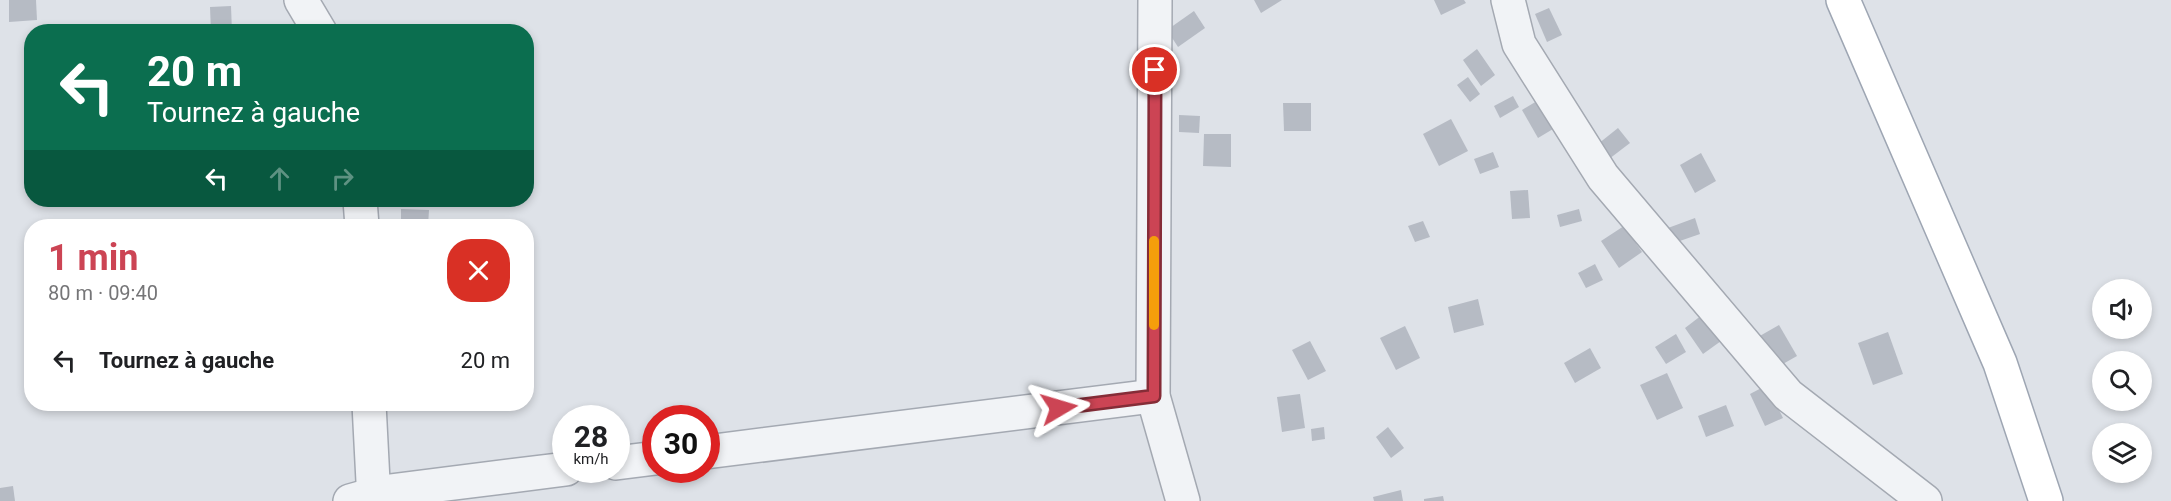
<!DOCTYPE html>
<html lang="fr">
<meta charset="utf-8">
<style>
body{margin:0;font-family:Roboto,sans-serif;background:#f6f6f6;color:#202124;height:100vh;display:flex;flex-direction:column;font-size:22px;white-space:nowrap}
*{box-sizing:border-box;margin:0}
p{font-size:20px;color:#757577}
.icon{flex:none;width:33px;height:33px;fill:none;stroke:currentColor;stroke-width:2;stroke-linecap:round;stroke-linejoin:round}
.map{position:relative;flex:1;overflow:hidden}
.sheet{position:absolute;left:24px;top:219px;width:510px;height:192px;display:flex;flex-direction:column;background:#fff;border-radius:24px;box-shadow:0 3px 9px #0003}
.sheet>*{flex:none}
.banner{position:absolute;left:24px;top:24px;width:510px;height:183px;border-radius:24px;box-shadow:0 3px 9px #0003;background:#0b6e4f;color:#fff;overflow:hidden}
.buttons{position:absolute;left:2092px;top:279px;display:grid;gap:12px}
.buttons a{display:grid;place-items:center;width:60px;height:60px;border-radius:50%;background:#fff;box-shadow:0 3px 9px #0003;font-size:30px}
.speed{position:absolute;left:552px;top:405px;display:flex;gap:12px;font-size:30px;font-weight:700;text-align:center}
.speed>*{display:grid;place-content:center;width:78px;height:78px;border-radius:50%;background:#fff;box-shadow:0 3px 9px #0003;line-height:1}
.speed small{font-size:15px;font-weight:400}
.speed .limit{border:9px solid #d22;background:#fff;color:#111}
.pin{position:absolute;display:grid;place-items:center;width:51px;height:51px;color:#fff;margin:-26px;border:3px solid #fff;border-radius:50%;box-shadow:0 2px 6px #0007}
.me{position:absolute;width:66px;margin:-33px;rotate:83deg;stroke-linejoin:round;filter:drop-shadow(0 0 4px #0008)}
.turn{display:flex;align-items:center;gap:21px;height:126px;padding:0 24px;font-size:27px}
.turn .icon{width:78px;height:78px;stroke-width:2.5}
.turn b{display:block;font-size:42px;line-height:51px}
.lanes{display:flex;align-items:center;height:57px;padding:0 24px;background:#0003;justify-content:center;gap:30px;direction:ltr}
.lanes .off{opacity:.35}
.round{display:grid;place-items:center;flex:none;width:63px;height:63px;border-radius:24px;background:#f6f6f6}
.head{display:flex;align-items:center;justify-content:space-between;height:102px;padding:0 24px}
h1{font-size:36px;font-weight:700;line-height:45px;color:#cc4454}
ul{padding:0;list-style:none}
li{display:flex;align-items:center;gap:18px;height:78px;padding:0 24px}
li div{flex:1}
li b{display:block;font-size:22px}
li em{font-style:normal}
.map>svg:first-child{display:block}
.building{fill:#b6bbc4}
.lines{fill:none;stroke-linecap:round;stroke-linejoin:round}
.minor-casing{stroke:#a4a9b2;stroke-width:36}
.major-casing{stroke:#9ea6b3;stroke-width:36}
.minor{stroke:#f1f3f6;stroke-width:33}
.major{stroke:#fff;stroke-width:33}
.route-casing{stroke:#852c37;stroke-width:15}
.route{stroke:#cc4454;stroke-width:10}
.slow{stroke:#f59e0b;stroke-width:10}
</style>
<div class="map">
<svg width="2171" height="501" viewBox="0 0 2171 501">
<rect width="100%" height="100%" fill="#dee2e8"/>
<!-- building -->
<g class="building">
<path d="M9,0H36L37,20L9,22Z"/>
<path d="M1254,0H1282L1261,13Z"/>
<path d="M1434,0H1464L1466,3L1441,15Z"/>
<path d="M231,6L232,32H211L210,7Z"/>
<path d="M1549,8L1562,35L1547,42L1535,14Z"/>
<path d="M1194,11L1205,28L1178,47L1167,30Z"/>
<path d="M1477,49L1495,75L1481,86L1463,60Z"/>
<path d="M1468,77L1480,94L1470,102L1457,85Z"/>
<path d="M1513,96L1519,107L1500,118L1494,106Z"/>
<path d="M1537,101L1553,129L1538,138L1522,110Z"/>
<path d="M1283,103H1311V131H1284Z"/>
<path d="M1179,115L1200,116L1199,133L1179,132Z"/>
<path d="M1451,119L1468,151L1439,166L1423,134Z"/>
<path d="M1618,128L1630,143L1609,159L1598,144Z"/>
<path d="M1204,134H1231V167L1203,166Z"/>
<path d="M1493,152L1499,167L1480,174L1474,159Z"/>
<path d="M1701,153L1716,181L1695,193L1680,165Z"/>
<path d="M1528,190L1530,218L1512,219L1510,191Z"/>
<path d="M401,209L429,210L428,226H401Z"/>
<path d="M1579,209L1582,221L1560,227L1557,215Z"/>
<path d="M1695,218L1700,234L1674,243L1668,228Z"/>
<path d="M1423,221L1430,237L1415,242L1408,226Z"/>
<path d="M1624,226L1642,252L1619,268L1601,241Z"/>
<path d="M1595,264L1603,280L1586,288L1578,273Z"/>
<path d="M1478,299L1484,325L1454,333L1448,307Z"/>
<path d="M1702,315L1721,341L1703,354L1685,328Z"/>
<path d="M1779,325L1797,356L1776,368L1758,337Z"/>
<path d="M1405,326L1420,358L1396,370L1380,338Z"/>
<path d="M1888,332L1903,374L1873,385L1858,343Z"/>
<path d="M1676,334L1686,352L1666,364L1655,347Z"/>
<path d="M1310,341L1326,371L1308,380L1292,350Z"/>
<path d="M1590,348L1601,368L1575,383L1564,363Z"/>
<path d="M1667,373L1683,408L1657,420L1640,385Z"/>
<path d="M1767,385L1783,418L1765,426L1750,394Z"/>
<path d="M1300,394L1305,428L1282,432L1277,397Z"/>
<path d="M1726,405L1734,426L1706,437L1698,416Z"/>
<path d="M1324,427L1325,439L1312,441L1311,429Z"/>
<path d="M1388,427L1404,448L1391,458L1376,437Z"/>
<path d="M13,486L15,501H0V488Z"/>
<path d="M1401,490L1403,501H1374L1373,497Z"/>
<path d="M1443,496L1444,501H1424V499Z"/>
</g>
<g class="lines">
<!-- minor casing -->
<g class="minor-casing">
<g id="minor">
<path d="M301,0L320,32"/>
<path d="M1155,0L1153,396L1183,501"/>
<path d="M1508,0L1519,44L1603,177L1788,395L1925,501"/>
<path d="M360,200L362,226"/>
<path d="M369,404L374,501"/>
<path d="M706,452L1153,396"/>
<path d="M616,463L656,458"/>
<path d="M350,501L382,492L566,469"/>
</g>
</g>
<!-- major casing -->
<g class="major-casing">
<path id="major" d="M1843,0L2000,363L2046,501"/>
</g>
<!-- minor -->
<use href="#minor" class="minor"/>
<!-- major -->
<use href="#major" class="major"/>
</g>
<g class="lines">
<!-- route casing -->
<g class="route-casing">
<path id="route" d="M1059,408L1154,396L1155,70"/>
</g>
<!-- route -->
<use href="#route" class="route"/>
<!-- slow -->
<path class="slow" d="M1154,325V241"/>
</g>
</svg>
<div class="buttons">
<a><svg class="icon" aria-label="sound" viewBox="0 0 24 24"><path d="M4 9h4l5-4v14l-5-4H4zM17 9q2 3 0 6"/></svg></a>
<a><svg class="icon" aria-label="search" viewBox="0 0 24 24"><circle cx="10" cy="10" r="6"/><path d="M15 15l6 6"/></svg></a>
<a><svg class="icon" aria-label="layers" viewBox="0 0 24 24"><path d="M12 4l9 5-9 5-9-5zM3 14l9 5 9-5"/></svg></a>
</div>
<div class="speed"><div>28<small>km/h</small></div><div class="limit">30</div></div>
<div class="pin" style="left:1155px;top:70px;background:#d93025"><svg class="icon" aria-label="arrive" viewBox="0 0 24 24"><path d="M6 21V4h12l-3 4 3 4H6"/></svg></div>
<svg class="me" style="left:1059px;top:408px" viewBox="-20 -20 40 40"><path d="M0-17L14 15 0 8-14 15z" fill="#cc4454" stroke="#fff" stroke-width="4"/></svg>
<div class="banner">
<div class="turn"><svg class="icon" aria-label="left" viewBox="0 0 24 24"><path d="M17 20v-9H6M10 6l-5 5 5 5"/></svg><div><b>20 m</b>Tournez à gauche</div></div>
<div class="lanes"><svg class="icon" aria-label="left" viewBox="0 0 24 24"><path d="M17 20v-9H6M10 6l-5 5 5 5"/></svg><svg class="icon off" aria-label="ahead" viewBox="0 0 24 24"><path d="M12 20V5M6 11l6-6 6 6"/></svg><svg class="icon off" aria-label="right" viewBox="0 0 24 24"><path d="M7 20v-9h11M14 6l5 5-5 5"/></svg></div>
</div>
<section class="sheet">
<div class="head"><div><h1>1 min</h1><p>80 m · 09:40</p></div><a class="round" style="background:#d93025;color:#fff"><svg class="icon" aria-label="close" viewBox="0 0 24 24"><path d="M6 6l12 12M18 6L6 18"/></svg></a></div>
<ul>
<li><svg class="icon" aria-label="left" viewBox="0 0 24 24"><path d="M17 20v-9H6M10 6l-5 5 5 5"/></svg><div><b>Tournez à gauche</b></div><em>20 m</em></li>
</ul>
</section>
</div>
